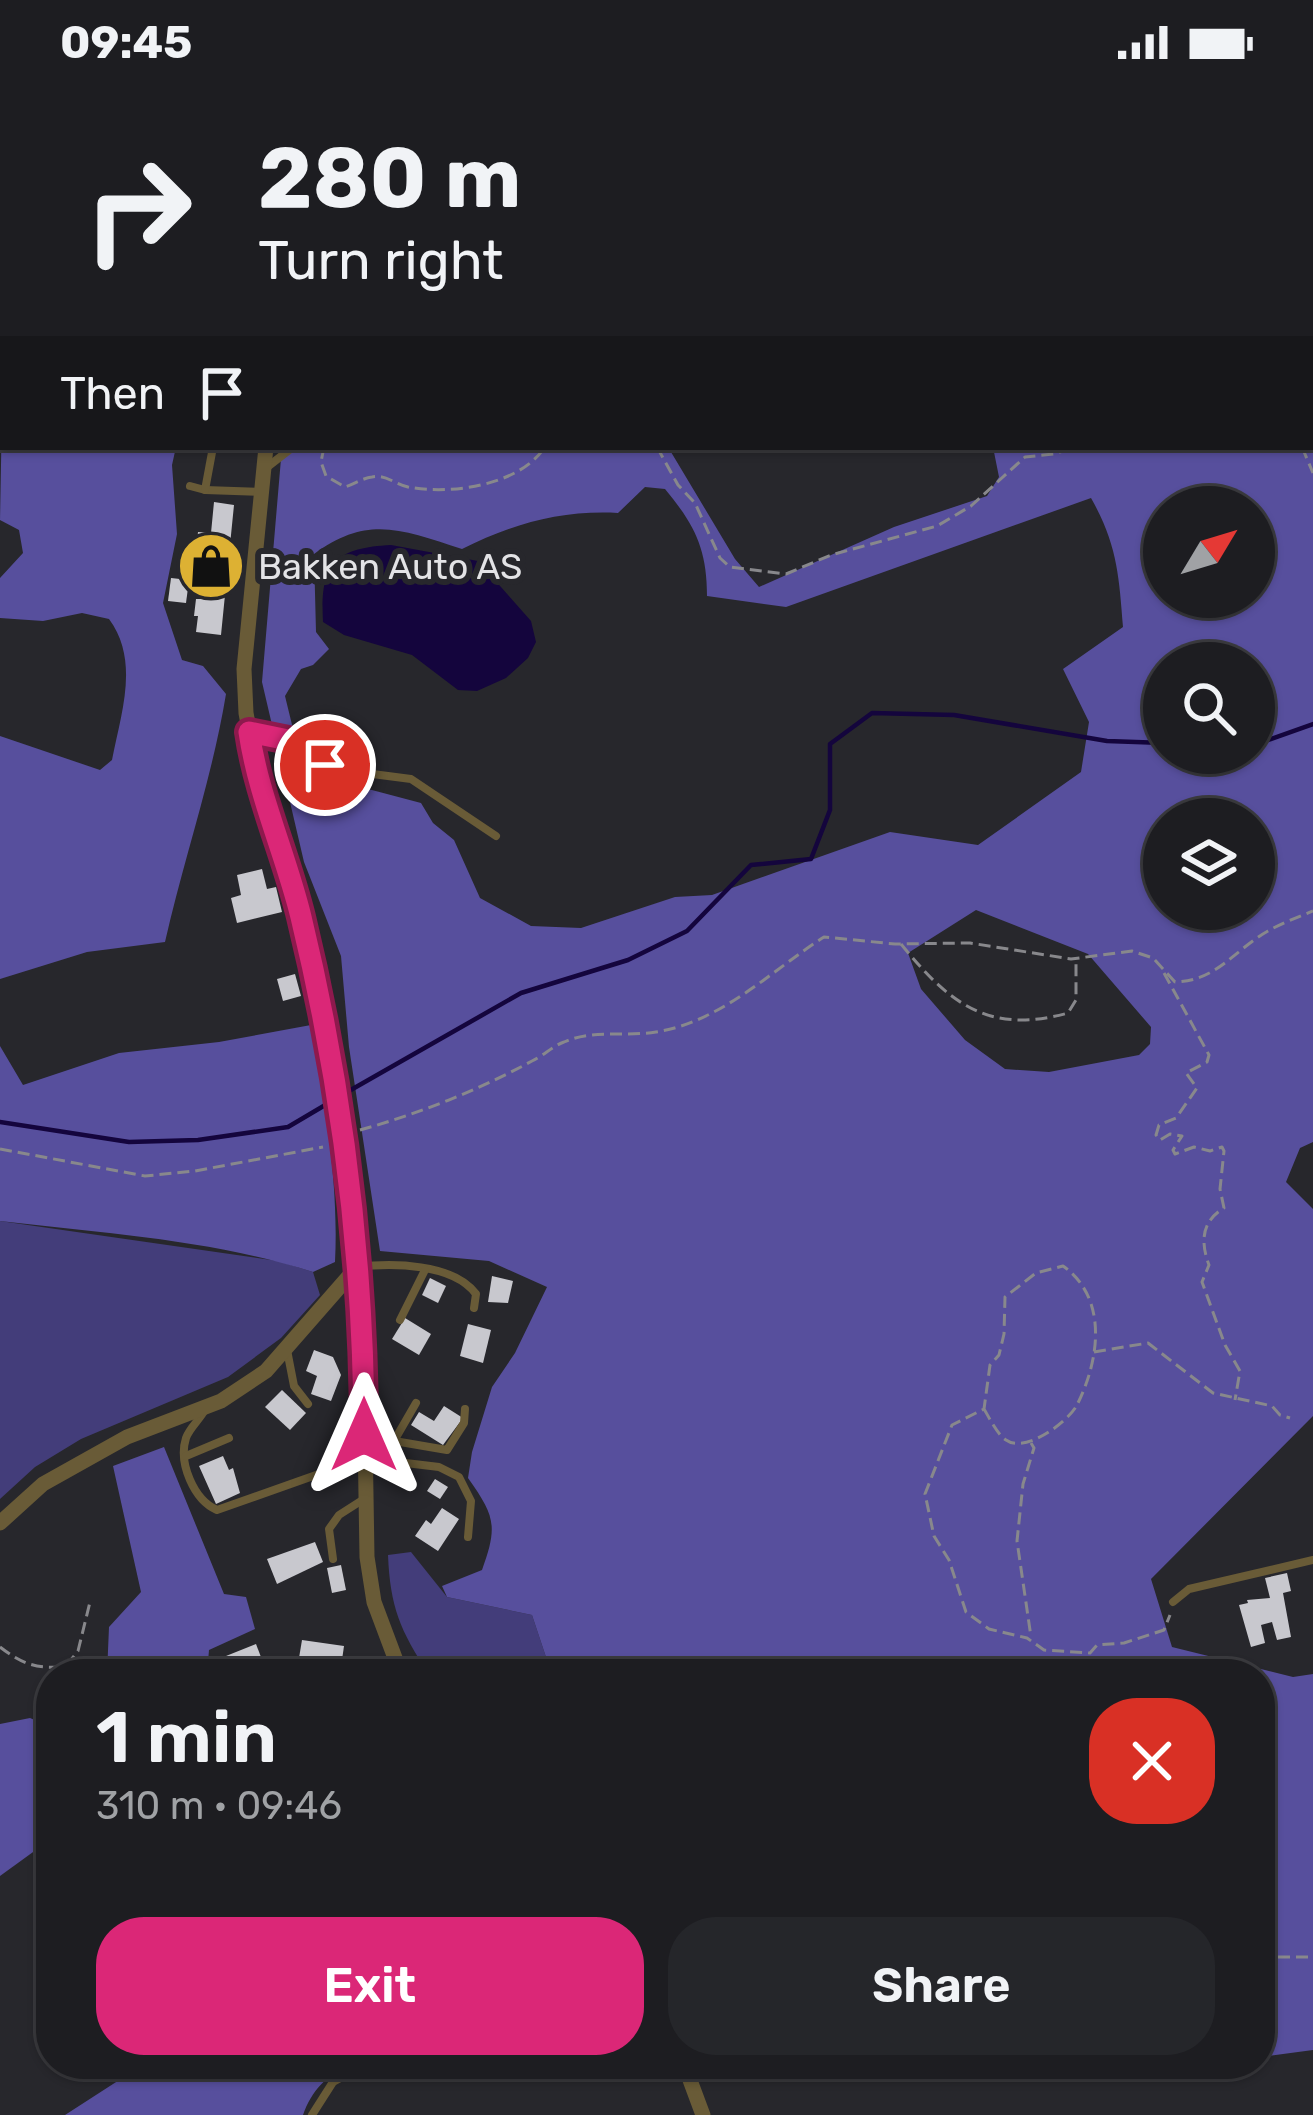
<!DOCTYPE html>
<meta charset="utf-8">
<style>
body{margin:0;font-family:Rubik,sans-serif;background:#25262a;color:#f1f3f6;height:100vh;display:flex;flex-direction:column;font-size:45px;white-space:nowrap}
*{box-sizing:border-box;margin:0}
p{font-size:39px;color:#a0a2a5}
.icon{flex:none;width:66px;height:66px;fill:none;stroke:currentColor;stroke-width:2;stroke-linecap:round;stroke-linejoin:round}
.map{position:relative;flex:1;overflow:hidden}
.side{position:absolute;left:36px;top:1575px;width:1239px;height:420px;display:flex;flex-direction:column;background:#1d1d21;border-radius:48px;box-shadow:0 3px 9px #0004,0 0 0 3px #3b3b3f}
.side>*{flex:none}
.banner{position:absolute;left:0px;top:0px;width:1314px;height:366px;box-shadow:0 3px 9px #0004,0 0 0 3px #3b3b3f;background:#1d1d21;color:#f1f3f6;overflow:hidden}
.needle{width:78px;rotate:52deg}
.tools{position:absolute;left:1143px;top:402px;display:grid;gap:24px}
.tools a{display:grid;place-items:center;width:132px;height:132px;border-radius:50%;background:#1d1d21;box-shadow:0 3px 9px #0004,0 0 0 3px #3b3b3f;font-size:60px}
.pin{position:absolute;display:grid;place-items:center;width:102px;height:102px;color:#fff;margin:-51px;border:6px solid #fff;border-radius:50%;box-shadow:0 3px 12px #0007}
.me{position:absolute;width:132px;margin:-66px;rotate:0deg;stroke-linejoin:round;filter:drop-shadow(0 0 9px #0008)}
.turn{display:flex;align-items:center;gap:42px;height:252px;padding:0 60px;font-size:54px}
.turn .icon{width:156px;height:156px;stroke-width:2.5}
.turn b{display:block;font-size:84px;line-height:102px}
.then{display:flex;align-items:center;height:114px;padding:0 60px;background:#0003;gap:24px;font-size:45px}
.round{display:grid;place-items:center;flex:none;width:126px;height:126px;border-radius:48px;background:#25262a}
.overview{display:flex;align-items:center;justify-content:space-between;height:204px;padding:0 60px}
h1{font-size:72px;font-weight:600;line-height:90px}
.primary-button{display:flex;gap:24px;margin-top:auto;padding:24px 60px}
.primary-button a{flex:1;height:138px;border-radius:48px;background:#db2777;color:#fff;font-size:48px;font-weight:600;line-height:138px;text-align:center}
.primary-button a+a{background:#25262a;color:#f1f3f6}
.status{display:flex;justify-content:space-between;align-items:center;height:84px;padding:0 60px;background:#1d1d21;direction:ltr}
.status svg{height:33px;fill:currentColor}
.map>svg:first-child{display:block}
.green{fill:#433d7a}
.forest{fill:#574f9d;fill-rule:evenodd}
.water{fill:#14053d}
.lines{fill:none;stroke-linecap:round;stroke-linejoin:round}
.stream{stroke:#14053d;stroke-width:4.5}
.building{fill:#c8c8ce}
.path{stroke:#88888c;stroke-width:3;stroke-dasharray:12 6;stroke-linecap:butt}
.lane{stroke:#695b37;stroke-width:8}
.street{stroke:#695b37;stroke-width:15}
.route-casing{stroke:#8e194d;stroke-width:30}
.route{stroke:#db2777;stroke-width:21}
.labels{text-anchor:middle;stroke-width:12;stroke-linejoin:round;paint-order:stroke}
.poi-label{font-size:36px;fill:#e3e3e6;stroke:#27272c;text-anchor:start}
</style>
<div class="status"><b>09:45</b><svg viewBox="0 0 49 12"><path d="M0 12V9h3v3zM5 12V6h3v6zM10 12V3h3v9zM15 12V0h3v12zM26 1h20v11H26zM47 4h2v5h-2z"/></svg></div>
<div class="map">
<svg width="1313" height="2031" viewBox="0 0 1313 2031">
<rect width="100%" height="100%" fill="#27272c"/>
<!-- green -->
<g class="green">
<path d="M0,1137L278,1177L313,1188L320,1211L281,1254L228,1293L81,1355L35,1383L0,1415Z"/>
<path d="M411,1468L447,1513L532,1531L547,1576L558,1590H429C400,1547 390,1522 388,1471Z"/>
</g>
<!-- forest -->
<g class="forest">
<path d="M1285,0H1313V1058L1300,1064L1286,1098L1313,1125V1332L1151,1495L1172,1563L1293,1593L1313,1590V1966L1260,1973V1590H558L547,1576L532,1531L447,1513L442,1502L482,1486C498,1442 495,1432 468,1394L472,1368L492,1303L515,1269L547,1203L489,1177L380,1167L349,963L341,872L304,778L262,598L282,363H668L735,475L759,503L894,443L987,412L999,393L993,363H1311V3ZM645,403L665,405C694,440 707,464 707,512L786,523L1091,414C1117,460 1119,491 1123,543L1063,585L1089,638L1081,688L978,761L890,748L712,811L675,813L581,844L531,842L480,814L454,756L433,739L421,719L319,692L294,649L285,612L301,585L313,581L329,565L316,548L314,470C368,430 403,446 462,465C512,440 561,426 618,429ZM1164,423H1254V513H1164ZM1164,579H1254V669H1164ZM1164,735H1254V825H1164ZM976,826L1088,870L1151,943L1150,960L1139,971L1049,988L1005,985L965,956L921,905L908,869Z"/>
<path d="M3,271V363H176L172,381L177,450L163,519L182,576L203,582L226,610C212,695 184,774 165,858L87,868L0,895V652L100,686L112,676C121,629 140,577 109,535L82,529L43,537L0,534V494L23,469L19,446L0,436Z"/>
<path d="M311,941C325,1018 339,1099 335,1178L313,1188C214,1156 103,1149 0,1137V962L23,1001L119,969L219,958Z"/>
<path d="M164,1363L224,1510L246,1513L255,1545L209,1566L207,1590H107L109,1543L141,1508L113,1382Z"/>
<path d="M30,1634L51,1643V1755L0,1792V1640Z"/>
<path d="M144,1980H350C326,1992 312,2006 303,2031H65Z"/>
</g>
<!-- water -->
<path class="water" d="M391,461L478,477L531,537L536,558L528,574L506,594L477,607L458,606L412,571L344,551L323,538C320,481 333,464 391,461Z"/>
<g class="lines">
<!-- stream -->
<g class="stream">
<path d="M1254,661L1313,640"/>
<path d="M342,1011L521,909L628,876L687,847L751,781L811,775L830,726V660L872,629L954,631L1107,657L1164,659"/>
<path d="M0,1038L129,1058L198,1056L288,1043L332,1017"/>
</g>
</g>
<!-- building -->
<g class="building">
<path d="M214,418L234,421L221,551L196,548L198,532H194L196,515H203L205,495L204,487L194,486L198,448L211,449Z"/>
<path d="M171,494L189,496L186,519L168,517Z"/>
<path d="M262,785L267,805L276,803L282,828L237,839L231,814L241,811L237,791Z"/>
<path d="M295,890L301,912L283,917L277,895Z"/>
<path d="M492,1192L513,1197L508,1219L488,1218Z"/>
<path d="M430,1194L446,1202L438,1219L422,1211Z"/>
<path d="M405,1234L431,1250L419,1271L392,1255Z"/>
<path d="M468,1240L491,1246L483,1279L460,1272Z"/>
<path d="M314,1266L333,1273L341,1291L331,1317L311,1310L317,1292L306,1287Z"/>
<path d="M282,1306L306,1329L290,1346L265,1323Z"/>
<path d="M444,1322L463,1334L443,1361L411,1341L419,1328L434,1337Z"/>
<path d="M223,1372L229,1386L233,1384L240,1409L216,1420L199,1382Z"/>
<path d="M435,1395L448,1403L440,1415L427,1407Z"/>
<path d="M442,1424L459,1435L438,1467L415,1452L426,1436L431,1440Z"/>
<path d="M315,1458L323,1478L277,1500L267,1475Z"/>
<path d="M341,1481L346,1506L332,1509L327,1484Z"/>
<path d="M1287,1489L1291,1507L1283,1509L1291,1553L1277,1556L1272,1538L1261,1541L1265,1559L1251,1563L1239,1521L1248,1519L1247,1516L1270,1514L1265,1494Z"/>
<path d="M302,1556L344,1562L340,1590L298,1580Z"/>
<path d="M256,1560L264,1581L240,1590H227L221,1574Z"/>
<path d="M348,1577L371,1580L370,1590H346Z"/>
</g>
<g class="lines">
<!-- path -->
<g class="path">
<path d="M1307,0L1308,3"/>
<path d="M1311,76L1313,85"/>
<path d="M1311,140L1313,139"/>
<path d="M1311,188L1313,177"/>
<path d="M1311,303H1313"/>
<path d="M324,363L321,378L326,392L345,403C354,400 363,394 372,393C385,390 395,400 408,403C450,411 519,402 545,363"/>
<path d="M657,363L678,401L695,419L720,474L730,483L786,490L831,471L937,442L971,422L1025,373L1054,370L1075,363"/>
<path d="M1302,363L1313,389"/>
<path d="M901,860C949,919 988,951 1068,929L1076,916V876"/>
<path d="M1164,889L1209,971L1207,978L1186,989L1197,1004L1176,1034L1159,1041L1156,1051L1160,1056L1170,1050L1182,1052L1173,1066L1175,1070L1194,1063L1210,1067L1222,1063L1224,1067L1220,1105L1224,1124C1202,1137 1200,1157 1209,1181L1202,1198L1225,1261L1240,1287L1235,1316"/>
<path d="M360,1046C418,1030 479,1006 532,977C543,972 553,962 564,958C593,945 625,953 656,948C721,938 771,887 824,853L895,860L970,859L1071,875L1132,867L1153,874L1175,898C1217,897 1234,866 1268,847C1282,839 1298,833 1313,827"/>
<path d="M0,1065L145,1092L195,1087L323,1063"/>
<path d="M1094,1268L1148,1259L1213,1309L1272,1322L1280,1331L1290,1334"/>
<path d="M984,1325C990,1335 997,1350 1006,1356C1025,1370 1068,1338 1077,1321C1100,1275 1108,1214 1063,1182L1036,1189L1005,1213L1004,1250L999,1271L990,1281L984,1325L952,1341L925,1410L934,1452L949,1476L966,1528L989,1545L1027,1554L1044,1566L1090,1569L1097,1561L1124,1559L1164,1546L1170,1531"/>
<path d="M1031,1359L1034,1364L1023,1400L1017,1457L1031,1553"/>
<path d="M0,1563C22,1580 38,1586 66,1582L78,1567L90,1518"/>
<path d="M1260,1873H1313"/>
</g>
<!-- lane -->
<g class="lane">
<path d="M392,0V3"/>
<path d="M481,0L482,3"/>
<path d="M1011,0L1012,3"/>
<path d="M1141,0L1142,3"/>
<path d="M1271,0V3"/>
<path d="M1187,3L1188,0"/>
<path d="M266,384L293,363"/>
<path d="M190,402L205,406L261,408"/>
<path d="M205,406L213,363"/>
<path d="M250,648L293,657L313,675L334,685L411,695L496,752"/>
<path d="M357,1183C392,1179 453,1179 476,1210L474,1224"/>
<path d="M400,1236L425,1186"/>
<path d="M287,1266L294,1302L308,1320"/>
<path d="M203,1329C198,1337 189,1345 186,1354C178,1379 194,1416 217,1426L364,1374L439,1383L459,1393L471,1417L468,1453"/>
<path d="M365,1352L447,1366L464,1339L465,1325"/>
<path d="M394,1357L416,1319"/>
<path d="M186,1372L229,1354"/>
<path d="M333,1475L329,1445L339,1431L364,1415"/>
<path d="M1173,1518L1189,1505L1313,1476"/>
<path d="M312,2031L333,1998L366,1980"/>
</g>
<!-- street -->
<g class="street">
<path d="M274,3V0"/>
<path d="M266,363L244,585L246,629L258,693L300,830L335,1007L363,1225L367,1473L374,1518L401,1590"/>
<path d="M0,1439L43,1400L127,1353L221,1317L266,1287L357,1183"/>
<path d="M684,1980L703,2031"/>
</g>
</g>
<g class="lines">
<!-- route casing -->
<g class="route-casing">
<path id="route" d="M325,681L293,657L249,648C258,711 286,771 301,833C342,1002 364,1178 364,1351"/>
</g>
<!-- route -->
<use href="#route" class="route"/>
</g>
<!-- icons -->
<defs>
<g id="shop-disc" transform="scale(3.45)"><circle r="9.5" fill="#ddb133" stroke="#27272c"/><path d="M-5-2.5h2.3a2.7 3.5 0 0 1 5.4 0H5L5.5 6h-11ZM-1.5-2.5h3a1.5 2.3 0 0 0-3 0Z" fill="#111"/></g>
</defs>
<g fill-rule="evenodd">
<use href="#shop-disc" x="211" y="482"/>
</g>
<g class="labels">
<!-- poi labels -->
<g class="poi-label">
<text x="258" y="495">Bakken Auto AS</text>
</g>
</g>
</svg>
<div class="tools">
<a><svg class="needle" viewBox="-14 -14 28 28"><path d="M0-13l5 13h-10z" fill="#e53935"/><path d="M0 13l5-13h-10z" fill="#a0a2a5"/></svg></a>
<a><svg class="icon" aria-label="search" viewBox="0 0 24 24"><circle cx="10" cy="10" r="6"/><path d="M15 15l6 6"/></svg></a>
<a><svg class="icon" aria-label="layers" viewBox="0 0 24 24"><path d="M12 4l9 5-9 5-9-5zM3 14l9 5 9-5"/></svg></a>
</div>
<div class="pin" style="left:325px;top:681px;background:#d93025"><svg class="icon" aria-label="arrive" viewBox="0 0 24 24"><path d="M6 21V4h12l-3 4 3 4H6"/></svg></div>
<svg class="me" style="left:364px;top:1351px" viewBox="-20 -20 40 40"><path d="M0-17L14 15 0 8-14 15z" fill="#db2777" stroke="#fff" stroke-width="4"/></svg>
<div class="banner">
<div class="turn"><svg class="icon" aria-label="right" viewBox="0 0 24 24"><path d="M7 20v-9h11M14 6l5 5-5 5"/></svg><div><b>280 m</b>Turn right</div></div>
<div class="then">Then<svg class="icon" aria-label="arrive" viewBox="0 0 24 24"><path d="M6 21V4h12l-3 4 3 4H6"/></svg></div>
</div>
<section class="side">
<div class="overview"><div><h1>1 min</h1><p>310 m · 09:46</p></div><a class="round" style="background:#d93025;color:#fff"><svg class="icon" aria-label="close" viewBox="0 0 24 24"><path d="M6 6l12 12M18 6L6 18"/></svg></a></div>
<div class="primary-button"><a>Exit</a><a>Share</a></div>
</section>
</div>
